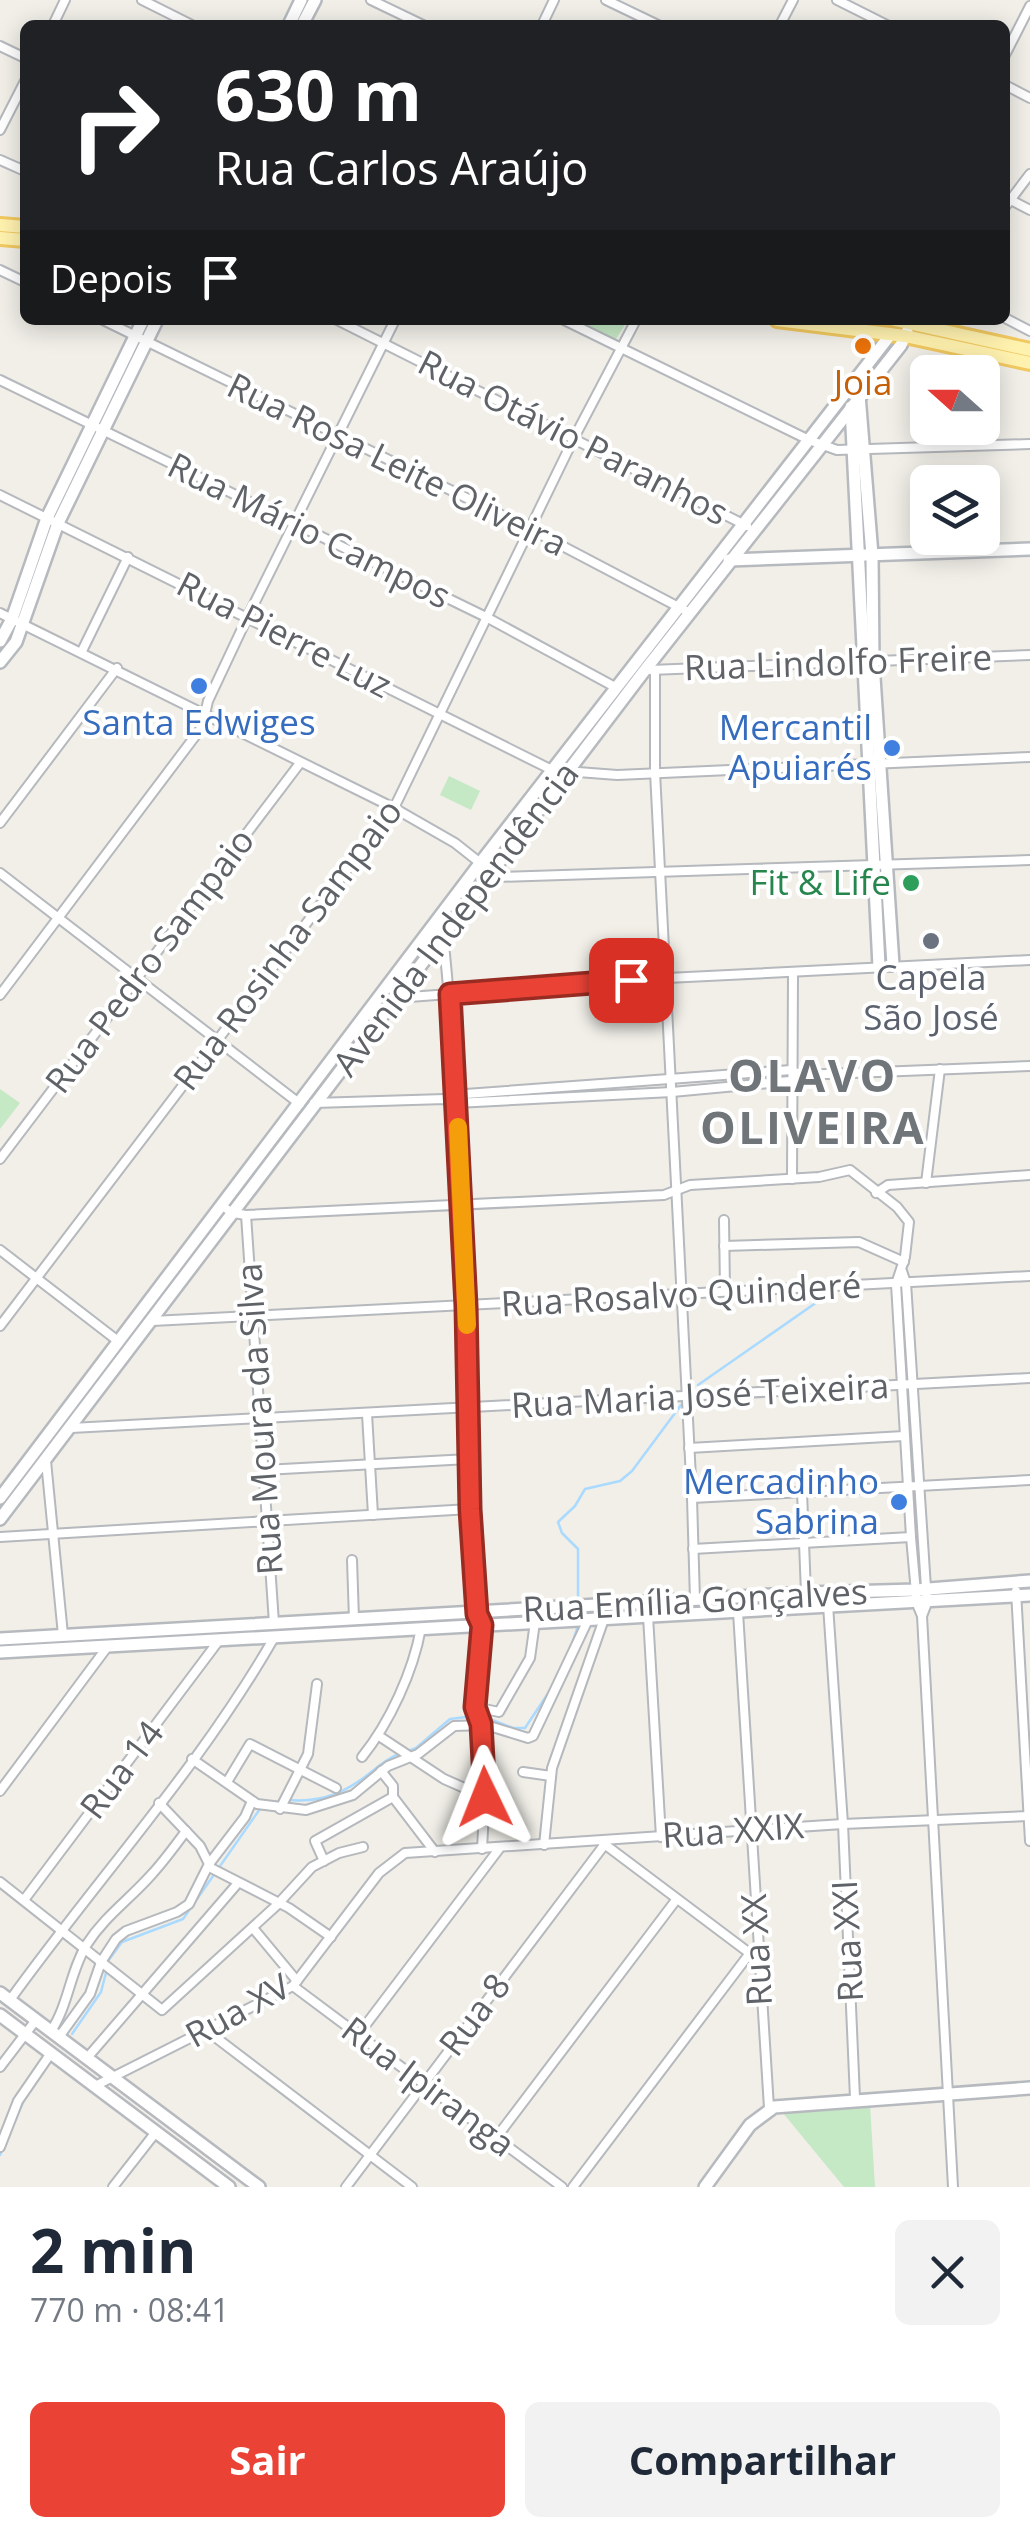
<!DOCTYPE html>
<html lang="pt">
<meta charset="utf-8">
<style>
body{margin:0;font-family:"Open Sans",sans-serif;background:#f2f2f3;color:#1f2937;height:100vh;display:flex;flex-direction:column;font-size:38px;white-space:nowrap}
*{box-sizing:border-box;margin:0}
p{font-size:32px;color:#747a83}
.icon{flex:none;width:55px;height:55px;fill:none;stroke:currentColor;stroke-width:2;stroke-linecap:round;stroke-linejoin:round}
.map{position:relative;height:2187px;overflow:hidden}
.sheet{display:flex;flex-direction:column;background:#fff;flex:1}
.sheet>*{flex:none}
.top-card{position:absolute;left:20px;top:20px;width:990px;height:305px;border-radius:15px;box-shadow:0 5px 25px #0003;background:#202124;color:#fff;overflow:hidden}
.needle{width:65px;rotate:291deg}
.controls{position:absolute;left:910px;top:355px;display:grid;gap:20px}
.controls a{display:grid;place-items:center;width:90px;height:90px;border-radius:15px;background:#fff;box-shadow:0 5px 25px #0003;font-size:50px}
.pin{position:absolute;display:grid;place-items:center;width:85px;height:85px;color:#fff;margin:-42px;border-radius:20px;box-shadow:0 5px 15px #0006}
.me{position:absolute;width:110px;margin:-55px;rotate:358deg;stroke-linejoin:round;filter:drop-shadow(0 0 8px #0008)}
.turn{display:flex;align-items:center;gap:35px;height:210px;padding:0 30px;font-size:45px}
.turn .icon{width:130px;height:130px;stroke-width:2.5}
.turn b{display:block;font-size:70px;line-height:85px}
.then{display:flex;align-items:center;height:95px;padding:0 30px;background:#0003;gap:20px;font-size:38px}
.round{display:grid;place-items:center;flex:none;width:105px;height:105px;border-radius:15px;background:#f2f2f3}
.head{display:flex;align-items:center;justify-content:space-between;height:170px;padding:0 30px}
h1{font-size:60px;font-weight:700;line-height:75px}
.action{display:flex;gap:20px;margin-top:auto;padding:20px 30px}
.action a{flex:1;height:115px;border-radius:15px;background:#ea4335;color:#fff;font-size:40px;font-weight:700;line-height:115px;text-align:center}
.action a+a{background:#f2f2f3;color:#1f2937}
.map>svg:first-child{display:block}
.green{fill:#c5e8c5}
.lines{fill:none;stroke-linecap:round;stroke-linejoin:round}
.stream{stroke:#aadaff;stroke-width:2.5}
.street-casing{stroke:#b5b8bc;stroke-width:12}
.secondary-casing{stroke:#b6babf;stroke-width:16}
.primary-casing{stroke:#f2c960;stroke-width:18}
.street{stroke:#fff;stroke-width:8}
.secondary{stroke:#fff;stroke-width:11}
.primary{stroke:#fff2af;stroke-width:12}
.route-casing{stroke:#982c22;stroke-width:25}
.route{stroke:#ea4335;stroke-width:18}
.slow{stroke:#f59e0b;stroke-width:18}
.food-dot{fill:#e8710a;stroke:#fff;stroke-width:4}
.shop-dot{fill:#3f7fe0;stroke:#fff;stroke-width:4}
.leisure-dot{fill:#2e9e5b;stroke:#fff;stroke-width:4}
.worship-dot{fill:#6b7280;stroke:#fff;stroke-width:4}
.labels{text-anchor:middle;stroke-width:8;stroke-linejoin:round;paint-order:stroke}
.food-label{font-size:35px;fill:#c56008;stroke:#fff}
.street-label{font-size:35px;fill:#5f6368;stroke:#fff}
.shop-label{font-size:35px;fill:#366cbe;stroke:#fff;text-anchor:end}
.leisure-label{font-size:35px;fill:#27864d;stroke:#fff;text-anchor:end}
.worship-label{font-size:35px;fill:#5b616d;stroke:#fff}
.district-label{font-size:45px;font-weight:bold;letter-spacing:2.5px;fill:#70757a;stroke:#fff}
</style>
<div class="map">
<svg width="1030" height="2187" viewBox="0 0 1030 2187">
<rect width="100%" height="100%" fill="#f1efe8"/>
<!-- green -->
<g class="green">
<path d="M578,320H628L616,339Z"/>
<path d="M449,776L480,791L471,810L440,795Z"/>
<path d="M0,1089L20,1103L0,1129Z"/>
<path d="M870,2105L875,2187H844L783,2113Z"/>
</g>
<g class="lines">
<!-- stream -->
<g class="stream">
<path d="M698,1385L830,1293"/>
<path d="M578,1599V1549L562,1533L558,1522L575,1506L585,1489L620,1481L632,1471L681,1405"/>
<path d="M571,1647L577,1629"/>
<path d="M482,1716L513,1728H525L553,1686"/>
<path d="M408,1751L416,1748L450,1719L474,1716"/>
<path d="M288,1800C315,1802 336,1797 359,1781C374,1771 383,1760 401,1753"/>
<path d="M108,1961L122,1942L183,1919L262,1806"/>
<path d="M72,2034L101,1992L107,1969"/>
<path d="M0,2155L24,2100L46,2067"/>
</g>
<!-- street casing -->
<g class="street-casing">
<g id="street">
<path d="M142,0L192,25"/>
<path d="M371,0L423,25"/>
<path d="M606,0L658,25"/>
<path d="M837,0L887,25"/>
<path d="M53,25L65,0"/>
<path d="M542,25L554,0"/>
<path d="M780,25L793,0"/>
<path d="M0,46L25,58"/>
<path d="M1005,55L1030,6"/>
<path d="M1005,85L1030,98"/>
<path d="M0,130L25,81"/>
<path d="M0,160L25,171"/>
<path d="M1005,197L1030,210"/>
<path d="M1005,207L1030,174"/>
<path d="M0,270L25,282"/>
<path d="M1005,318L1030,331"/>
<path d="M103,320L530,529L690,613"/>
<path d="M337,320L747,526"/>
<path d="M564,320L809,440L837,450L1030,444"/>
<path d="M0,380L486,617L615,687"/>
<path d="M0,495L552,770L617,775L1030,757"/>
<path d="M0,613L394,808L455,843L498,877L1030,860"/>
<path d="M82,651L128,557"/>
<path d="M650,670L1030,655"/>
<path d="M655,670V772L692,1498L695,1600"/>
<path d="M0,823L117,668"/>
<path d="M0,873L300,1104"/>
<path d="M433,927L443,935C467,1160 462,1387 477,1613L483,1625L475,1707L481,1724L486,1774L482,1849"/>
<path d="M0,995L202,727L208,701L248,616L395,320"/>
<path d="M396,998L667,978L1030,960"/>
<path d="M452,1095L791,1070L801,1075L1030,1066"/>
<path d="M314,1103L445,1099L456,1103L672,1092L790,1081L801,1075"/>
<path d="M0,1159L300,763"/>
<path d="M792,1179L793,974"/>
<path d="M926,1183L940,1069"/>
<path d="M876,1193L888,1185L1030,1175"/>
<path d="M222,1206L233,1213L246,1215L664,1195L690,1185L819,1177L850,1170L897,1207L909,1222L905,1257L896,1284L911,1537L917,1604L922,1616"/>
<path d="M246,1215L274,1623"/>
<path d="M724,1220L725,1290"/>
<path d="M724,1246L859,1242L904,1262"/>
<path d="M0,1250L118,1341"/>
<path d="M902,1271L906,1283L927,1603L922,1616L953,2187"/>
<path d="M152,1321L1030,1276"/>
<path d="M0,1326L394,808L574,438L636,320"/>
<path d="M367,1414L373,1515"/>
<path d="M71,1428L1030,1378"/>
<path d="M689,1448L904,1436"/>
<path d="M46,1461L63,1635"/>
<path d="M264,1470L469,1459"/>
<path d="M802,1492L806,1593"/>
<path d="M692,1498L1030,1480"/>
<path d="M0,1537L470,1509"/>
<path d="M693,1549L911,1537"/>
<path d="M352,1560L354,1619"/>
<path d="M1016,1591L1030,1841"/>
<path d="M828,1605L843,1824L855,2098"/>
<path d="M738,1612L769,2108"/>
<path d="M648,1616L661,1837"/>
<path d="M475,1707L499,1712L530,1658L535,1622"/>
<path d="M379,1736L444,1779L485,1797"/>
<path d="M362,1757C390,1722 413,1672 421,1628"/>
<path d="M192,1759L257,1804L306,1810L353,1795L388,1766L418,1754L454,1726L486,1725L528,1738L533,1736L588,1620"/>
<path d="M381,1771L393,1786V1797L435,1852"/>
<path d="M523,1772L551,1776"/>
<path d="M227,1782L250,1744L336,1788"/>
<path d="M0,1791L108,1646"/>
<path d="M159,1803L200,1846L211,1868L289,1908L331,1937"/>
<path d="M280,1809L308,1754L317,1684"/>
<path d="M603,1843L752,1955"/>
<path d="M544,1845L552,1768L604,1619"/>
<path d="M324,1861L315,1841L393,1797"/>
<path d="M0,1882L162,2010L277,1905L312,1867L339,1853L363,1847"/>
<path d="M24,1900L220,1639"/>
<path d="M253,1928L297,1981"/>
<path d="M293,1986L562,2187"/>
<path d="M10,2000C97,1879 201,1766 275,1636"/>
<path d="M206,2030L412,2187"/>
<path d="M51,2031C69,2004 70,1971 87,1944C105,1916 130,1899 152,1874C164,1861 175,1846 186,1831"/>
<path d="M358,2035L499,1849"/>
<path d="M59,2037L90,1994L101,1962L116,1939L126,1931L177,1912L189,1904L209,1864L245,1817L252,1801"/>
<path d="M87,2058L238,1883"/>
<path d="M0,2067L36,2020"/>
<path d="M95,2086L293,1986L379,1873L405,1853L843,1824L1030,1816"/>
<path d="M496,2138L676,1900"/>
<path d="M0,2147L18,2101L51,2053"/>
<path d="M113,2187L156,2132"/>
<path d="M346,2187L605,1844"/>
<path d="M573,2187L750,1953"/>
</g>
</g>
<!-- secondary casing -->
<g class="secondary-casing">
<g id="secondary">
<path d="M289,25L301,0"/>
<path d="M302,25L315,0"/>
<path d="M859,395L872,555L873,662L893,965"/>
<path d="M851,407L879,966"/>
<path d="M729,560L1030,549"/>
<path d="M0,641L12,619L47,518L143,320"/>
<path d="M0,662L16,642L58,523L157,320"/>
<path d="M0,1498L481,862L891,334"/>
<path d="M0,1519L645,670L901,345L907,332"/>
<path d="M0,1639L806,1593L916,1590L1030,1581"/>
<path d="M0,1652L1030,1595"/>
<path d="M0,1993L259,2187"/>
<path d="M0,2015L229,2187"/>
<path d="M705,2187L750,2125L774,2107L1030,2088"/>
</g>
</g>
<!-- primary casing -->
<g class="primary-casing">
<g id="primary">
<path d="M0,225L25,227"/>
<path d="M0,238L25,240"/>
<path d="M777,320L905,336L1030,363"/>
<path d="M895,320L1030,350"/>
</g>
</g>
<!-- street -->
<use href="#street" class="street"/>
<!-- secondary -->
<use href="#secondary" class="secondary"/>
<!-- primary -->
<use href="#primary" class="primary"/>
</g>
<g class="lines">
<!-- route casing -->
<g class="route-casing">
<path id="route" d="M485,1797L481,1724L475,1707L482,1625L477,1614L470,1509L466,1306L450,994L631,980"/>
</g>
<!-- route -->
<use href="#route" class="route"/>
<!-- slow -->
<path class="slow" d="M458,1127L467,1325"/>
</g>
<!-- markers -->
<circle class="food-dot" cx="863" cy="346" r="10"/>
<g class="shop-dot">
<circle cx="199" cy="686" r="10"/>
<circle cx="892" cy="748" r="10"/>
<circle cx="899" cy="1502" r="10"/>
</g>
<circle class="leisure-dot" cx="911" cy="883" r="10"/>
<circle class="worship-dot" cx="931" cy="941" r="10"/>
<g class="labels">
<!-- food labels -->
<g class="food-label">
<text x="863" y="395">Joia</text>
</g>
<!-- street labels -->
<g class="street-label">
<text transform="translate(573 438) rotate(27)" y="12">Rua Otávio Paranhos</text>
<text transform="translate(397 465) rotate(26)" y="12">Rua Rosa Leite Oliveira</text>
<text transform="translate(309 531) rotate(26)" y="12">Rua Mário Campos</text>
<text transform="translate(284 635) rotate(27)" y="12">Rua Pierre Luz</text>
<text transform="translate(838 663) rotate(-2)" y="12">Rua Lindolfo Freire</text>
<text transform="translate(456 919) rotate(-53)" y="12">Avenida Independência</text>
<text transform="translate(288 945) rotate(-53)" y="12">Rua Rosinha Sampaio</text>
<text transform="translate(150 961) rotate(-53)" y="12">Rua Pedro Sampaio</text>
<text transform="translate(681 1295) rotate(-3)" y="12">Rua Rosalvo Quinderé</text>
<text transform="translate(700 1396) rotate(-3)" y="12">Rua Maria José Teixeira</text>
<text transform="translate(260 1419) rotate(-94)" y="12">Rua Moura da Silva</text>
<text transform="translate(695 1601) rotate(-3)" y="12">Rua Emília Gonçalves</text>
<text transform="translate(122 1770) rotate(-53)" y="12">Rua 14</text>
<text transform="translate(733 1831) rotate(-4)" y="12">Rua XXIX</text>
<text transform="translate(848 1941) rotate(-93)" y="12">Rua XXI</text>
<text transform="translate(757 1950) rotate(-93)" y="12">Rua XX</text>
<text transform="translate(238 2011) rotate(-29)" y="12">Rua XV</text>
<text transform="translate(475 2015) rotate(-53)" y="12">Rua 8</text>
<text transform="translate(428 2087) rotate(37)" y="12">Rua Ipiranga</text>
</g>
<!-- shop labels -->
<g class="shop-label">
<text x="199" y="735" text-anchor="middle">Santa Edwiges</text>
<text x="872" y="740">Mercantil<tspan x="872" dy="40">Apuiarés</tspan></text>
<text x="879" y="1494">Mercadinho<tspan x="879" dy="40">Sabrina</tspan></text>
</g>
<!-- leisure labels -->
<g class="leisure-label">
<text x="891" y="895">Fit &amp; Life</text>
</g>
<!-- worship labels -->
<g class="worship-label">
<text x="931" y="990">Capela<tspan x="931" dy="40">São José</tspan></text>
</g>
<!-- district labels -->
<g class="district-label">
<text x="813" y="1092">OLAVO<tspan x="813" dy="52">OLIVEIRA</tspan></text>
</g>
</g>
</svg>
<div class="controls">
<a><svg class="needle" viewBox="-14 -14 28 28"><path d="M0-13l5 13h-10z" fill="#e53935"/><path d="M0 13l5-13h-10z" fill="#747a83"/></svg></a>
<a><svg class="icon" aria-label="layers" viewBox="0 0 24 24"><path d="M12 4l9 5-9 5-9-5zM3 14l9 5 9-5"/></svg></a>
</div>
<div class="pin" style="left:631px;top:980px;background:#d93025"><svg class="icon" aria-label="arrive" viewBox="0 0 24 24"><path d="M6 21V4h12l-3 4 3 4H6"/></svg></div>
<svg class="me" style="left:485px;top:1797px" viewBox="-20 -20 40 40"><path d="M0-17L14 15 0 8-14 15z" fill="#ea4335" stroke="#fff" stroke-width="4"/></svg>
<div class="top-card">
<div class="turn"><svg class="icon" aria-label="right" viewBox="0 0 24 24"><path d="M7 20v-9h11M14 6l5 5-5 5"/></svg><div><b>630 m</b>Rua Carlos Araújo</div></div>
<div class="then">Depois<svg class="icon" aria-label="arrive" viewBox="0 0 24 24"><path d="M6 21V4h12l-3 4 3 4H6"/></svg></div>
</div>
</div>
<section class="sheet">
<div class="head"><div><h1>2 min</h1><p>770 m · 08:41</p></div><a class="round"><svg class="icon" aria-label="close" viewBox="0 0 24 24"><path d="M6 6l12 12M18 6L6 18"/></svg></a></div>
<div class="action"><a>Sair</a><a>Compartilhar</a></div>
</section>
